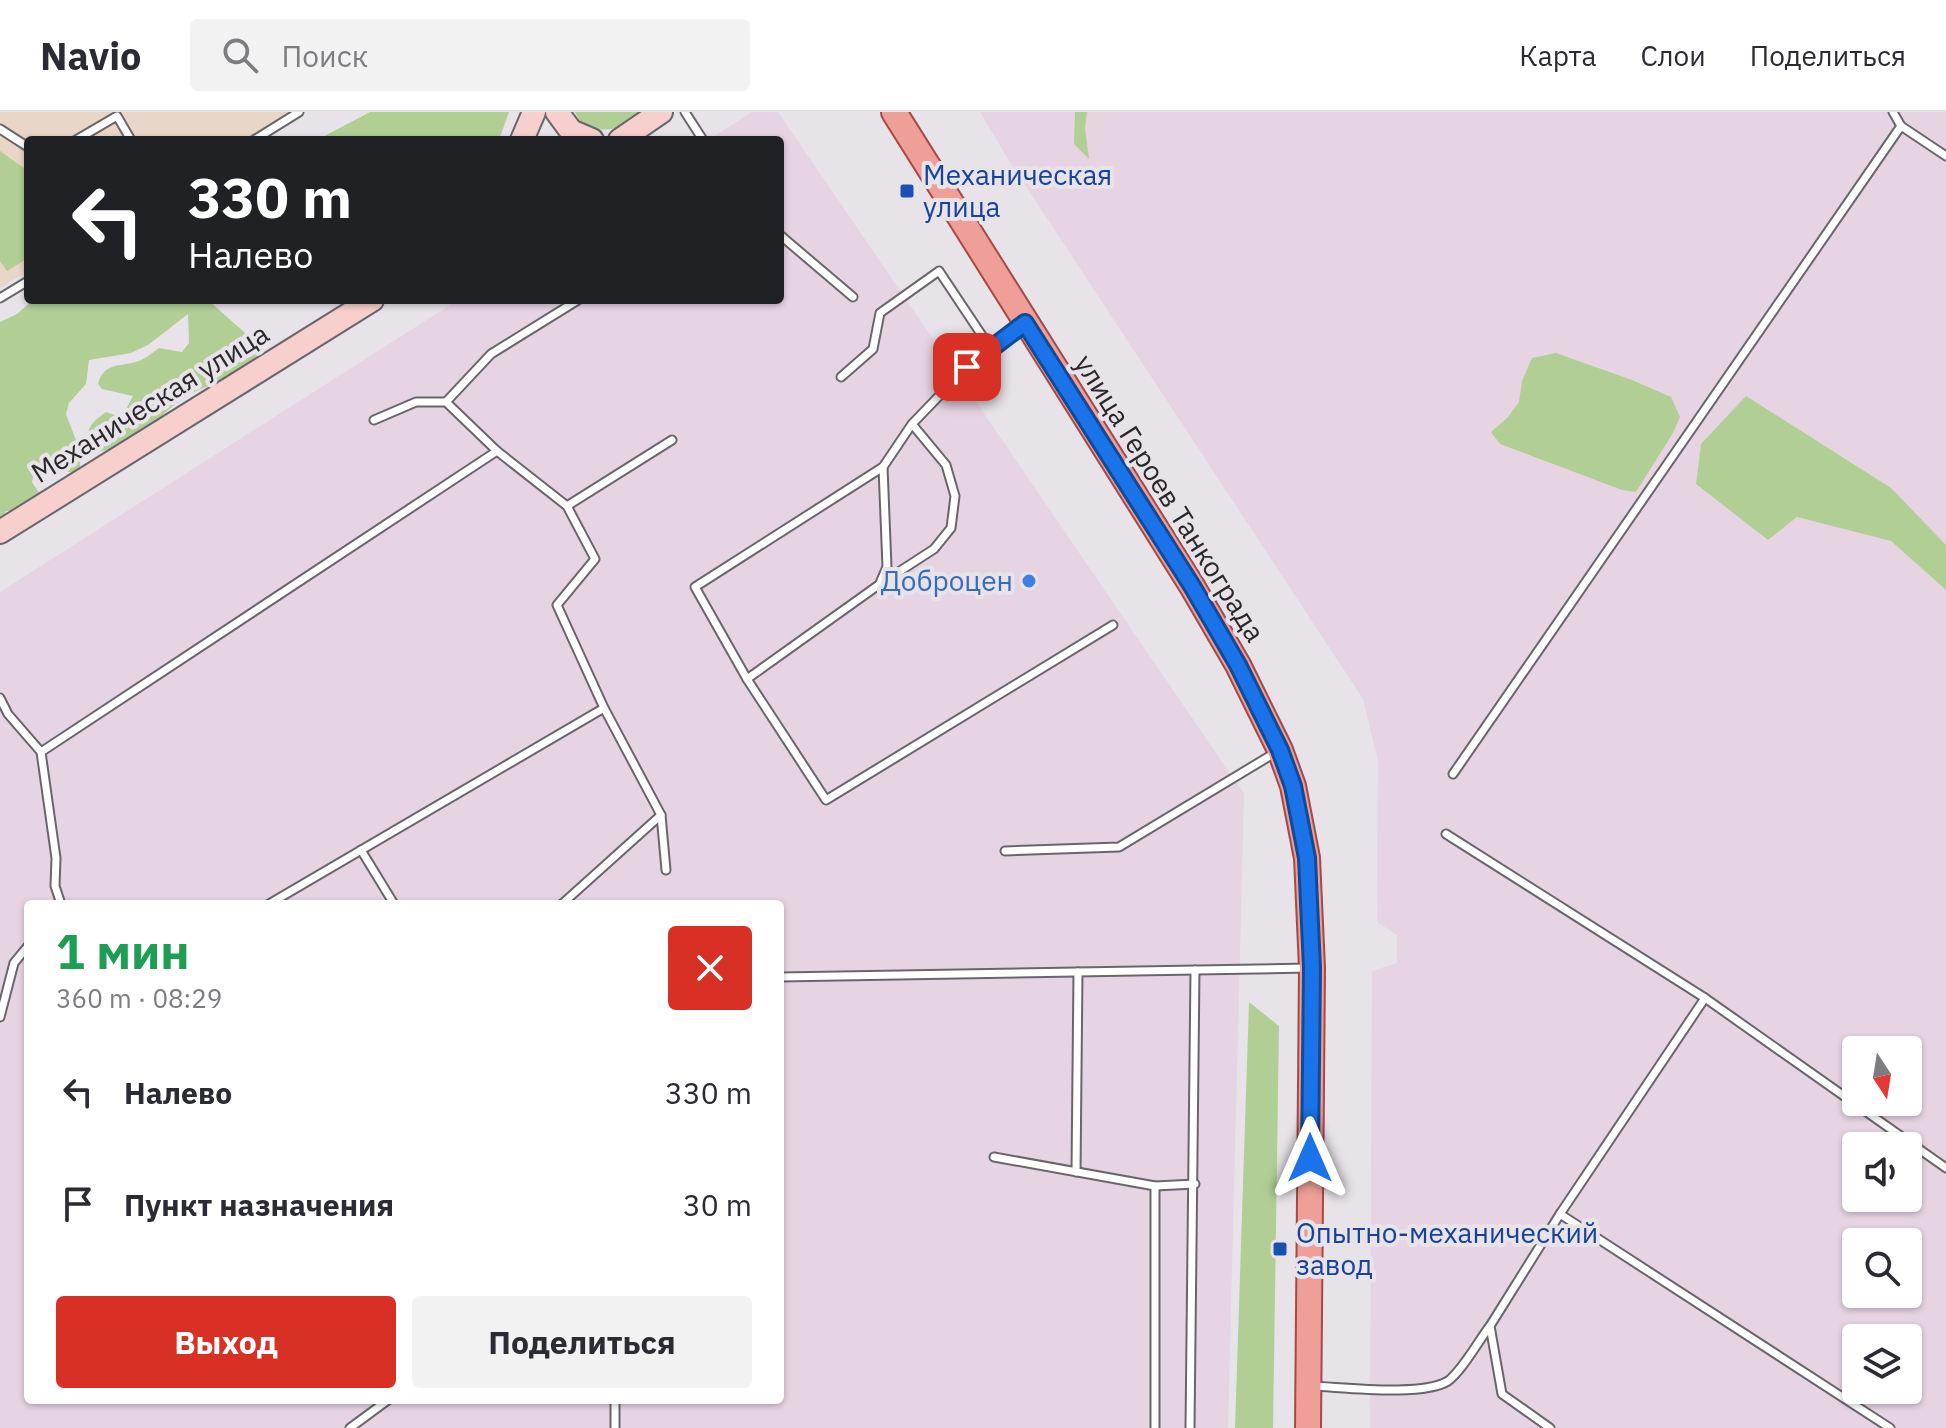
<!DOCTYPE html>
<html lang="ru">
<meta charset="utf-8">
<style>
body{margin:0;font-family:"IBM Plex Sans",sans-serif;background:#f2f2f3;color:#2b2b33;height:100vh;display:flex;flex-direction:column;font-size:30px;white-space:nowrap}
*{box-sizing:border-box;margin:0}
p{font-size:26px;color:#7c7c81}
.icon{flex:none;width:44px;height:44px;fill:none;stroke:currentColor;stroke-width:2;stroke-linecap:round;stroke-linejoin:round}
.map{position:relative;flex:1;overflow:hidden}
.panel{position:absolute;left:24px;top:788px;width:760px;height:504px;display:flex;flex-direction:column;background:#fff;border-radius:8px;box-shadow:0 2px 6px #0004}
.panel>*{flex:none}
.hud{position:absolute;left:24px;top:24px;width:760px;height:168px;border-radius:8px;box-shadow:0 2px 6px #0004;background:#202124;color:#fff;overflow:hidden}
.needle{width:52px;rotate:168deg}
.fabs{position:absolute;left:1842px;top:924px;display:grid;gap:16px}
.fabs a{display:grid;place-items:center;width:80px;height:80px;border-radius:8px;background:#fff;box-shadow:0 2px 6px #0004;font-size:40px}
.pin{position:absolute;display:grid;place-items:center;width:68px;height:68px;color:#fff;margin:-34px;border-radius:16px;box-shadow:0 4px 12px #0006}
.me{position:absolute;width:88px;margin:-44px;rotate:0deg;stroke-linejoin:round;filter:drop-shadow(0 0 6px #0008)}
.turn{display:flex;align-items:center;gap:28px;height:168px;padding:0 32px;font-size:36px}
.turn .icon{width:104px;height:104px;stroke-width:2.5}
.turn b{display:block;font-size:56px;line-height:68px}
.round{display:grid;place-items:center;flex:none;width:84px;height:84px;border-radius:8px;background:#f2f2f3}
.headline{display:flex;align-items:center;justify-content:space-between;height:136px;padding:0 32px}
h1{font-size:48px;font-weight:700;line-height:60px;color:#1e9e55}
.primary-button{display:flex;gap:16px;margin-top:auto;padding:16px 32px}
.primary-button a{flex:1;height:92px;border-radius:8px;background:#d93025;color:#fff;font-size:32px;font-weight:700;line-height:92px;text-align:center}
.primary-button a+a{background:#f2f2f3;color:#2b2b33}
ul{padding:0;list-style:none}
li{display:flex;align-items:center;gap:24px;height:112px;padding:0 32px}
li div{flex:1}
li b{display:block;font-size:30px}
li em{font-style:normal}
header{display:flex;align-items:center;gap:48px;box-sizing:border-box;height:112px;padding:0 40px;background:#fff;border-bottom:2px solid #e1e1e2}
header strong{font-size:38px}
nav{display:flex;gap:44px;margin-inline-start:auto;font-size:28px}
.search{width:560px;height:72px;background:#f2f2f3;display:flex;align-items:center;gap:20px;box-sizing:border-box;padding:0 28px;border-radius:8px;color:#7c7c81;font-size:30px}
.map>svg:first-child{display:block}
.commercial{fill:#ead6c7}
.industrial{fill:#e7d4e3;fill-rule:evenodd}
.green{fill:#b1cf95}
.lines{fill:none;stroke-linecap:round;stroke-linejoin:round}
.lane-casing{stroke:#69666b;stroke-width:11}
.secondary-casing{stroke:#69666b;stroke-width:26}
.primary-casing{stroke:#a24b45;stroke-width:28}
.lane{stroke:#fff;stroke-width:7}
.secondary{stroke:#f7cfcc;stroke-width:22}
.primary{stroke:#ef9e98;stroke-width:24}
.route-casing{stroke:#114b97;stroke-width:20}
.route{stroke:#1a73e8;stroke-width:14}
.transit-dot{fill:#1a4fb4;stroke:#e7e3e9;stroke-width:3}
.shop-dot{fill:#3f7fe0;stroke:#e7e3e9;stroke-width:3}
.labels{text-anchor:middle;stroke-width:8;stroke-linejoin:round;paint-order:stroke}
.transit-label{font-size:28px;fill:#164399;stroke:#e7e3e9;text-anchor:start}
.street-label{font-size:28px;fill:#282729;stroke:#e7e3e9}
.shop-label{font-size:28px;fill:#366cbe;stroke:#e7e3e9;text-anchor:end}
</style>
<header>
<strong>Navio</strong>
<div class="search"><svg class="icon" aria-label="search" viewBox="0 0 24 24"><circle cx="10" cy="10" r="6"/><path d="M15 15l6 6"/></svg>Поиск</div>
<nav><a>Карта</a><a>Слои</a><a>Поделиться</a></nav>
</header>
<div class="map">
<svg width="1946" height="1316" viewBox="0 0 1946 1316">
<rect width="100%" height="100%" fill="#e7e3e9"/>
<!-- commercial -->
<path class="commercial" d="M0,0H296L249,28H28V159L0,176Z"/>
<!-- industrial -->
<g class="industrial">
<path d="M752,0H778L1244,682L1228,1316H0V480L458,188H780V28H708ZM28,792H780V1288H28Z"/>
<path d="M980,0H1946V1316H1370L1372,859L1397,851V823L1377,810L1378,649L1363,587L1008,47ZM1856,938H1908V990H1856ZM1856,1034H1908V1086H1856ZM1856,1130H1908V1182H1856ZM1856,1226H1908V1278H1856Z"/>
</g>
<!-- green -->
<g class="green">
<path d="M370,0H509L499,28H317Z"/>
<path d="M575,0H648C622,17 614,20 583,16Z"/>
<path d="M1075,0H1087L1085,16L1089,47L1074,32Z"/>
<path d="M0,39L28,59V146L7,159L0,149Z"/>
<path d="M33,188H208L264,238C255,246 245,255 235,262C219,272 199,275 184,286C158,302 129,345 94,338C82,320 90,311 106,300L122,305L133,284L102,277L98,272C104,251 117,255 136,250C144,248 152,241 159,236L182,240L189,231L188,202L148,233L131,241L89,248L86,272L69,291L66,302L80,339V362L36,354L32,370L45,390L43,401L6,399L0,411V210L17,202Z"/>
<path d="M1556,241L1632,268L1671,285L1680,305L1673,321L1636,380L1622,378L1500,332L1491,320L1508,305L1519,290L1522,269L1532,246Z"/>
<path d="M1746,284L1891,376L1946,433V478L1891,429L1797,405L1768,428L1696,372L1701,332Z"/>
<path d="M1249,890L1279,914L1273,1316H1235Z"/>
</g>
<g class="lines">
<!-- lane casing -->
<g class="lane-casing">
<g id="lane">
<path d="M685,0L703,28"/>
<path d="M1893,0L1901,14L1946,44"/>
<path d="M0,17L28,35"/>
<path d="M76,28L117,4L131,28"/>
<path d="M254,28L299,0"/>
<path d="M780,123L853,185"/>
<path d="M0,186L28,169"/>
<path d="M841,265L873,237L880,201L939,159L991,237"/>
<path d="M446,290L491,242L578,188"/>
<path d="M374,308L416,290H446L497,339L567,394L595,447L557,493L604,596L661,703L666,758"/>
<path d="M912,312L946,353L955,384L951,416L934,437L880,472L747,567L695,475L883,355L912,312L967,255L1022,214"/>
<path d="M567,394L672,328"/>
<path d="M880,471L887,455L883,355"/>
<path d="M747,567L826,688L1113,513"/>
<path d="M0,586L8,602L41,640L56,746L55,774L61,792"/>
<path d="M41,640L497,339"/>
<path d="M1453,662L1901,14"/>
<path d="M1446,722L1705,886L1946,1056"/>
<path d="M361,738L394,792"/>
<path d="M1005,739L1119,735L1278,639"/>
<path d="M269,792L604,596"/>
<path d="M562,792L661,703"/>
<path d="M780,865L1309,856"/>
<path d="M0,905L14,851L28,834"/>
<path d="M994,1045L1155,1074V1316"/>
<path d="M1076,1060L1078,860"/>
<path d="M1155,1074L1195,1072"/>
<path d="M1560,1102L1890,1316"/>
<path d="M1311,1274C1342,1275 1423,1285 1448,1269C1462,1259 1479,1228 1490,1214"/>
<path d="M350,1316L388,1288"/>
<path d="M615,1316V1288"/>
<path d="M1190,1316L1195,858"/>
<path d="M1550,1316L1502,1282L1490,1214L1560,1102L1705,886"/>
</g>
</g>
<!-- secondary casing -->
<g class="secondary-casing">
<g id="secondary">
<path d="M557,0L571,19L592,28"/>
<path d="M522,28L534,0"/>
<path d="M620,28L661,0"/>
<path d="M0,420L372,188"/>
</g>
</g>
<!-- primary casing -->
<g class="primary-casing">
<path id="primary" d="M894,0L1192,474L1238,553L1280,638L1293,674L1307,746L1312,856L1308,1316"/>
</g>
<!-- lane -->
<use href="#lane" class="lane"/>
<!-- secondary -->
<use href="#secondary" class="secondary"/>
<!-- primary -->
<use href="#primary" class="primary"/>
</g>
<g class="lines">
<!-- route casing -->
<g class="route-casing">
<path id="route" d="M967,255L1025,211L1192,474L1238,553L1280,638L1293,674L1307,746L1312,856L1310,1046"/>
</g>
<!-- route -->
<use href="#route" class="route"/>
</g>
<!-- markers -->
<g class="transit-dot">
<rect x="899" y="71" width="16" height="16" rx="4"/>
<rect x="1272" y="1129" width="16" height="16" rx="4"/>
</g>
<circle class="shop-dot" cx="1029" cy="469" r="8"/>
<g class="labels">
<!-- transit labels -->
<g class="transit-label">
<text x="923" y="73">Механическая<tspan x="923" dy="32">улица</tspan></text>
<text x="1296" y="1131">Опытно-механический<tspan x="1296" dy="32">завод</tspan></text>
</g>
<!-- street labels -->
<g class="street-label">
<text transform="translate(150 291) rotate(-32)" y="10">Механическая улица</text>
<text transform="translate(1170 386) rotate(58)" y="10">улица Героев Танкограда</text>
</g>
<!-- shop labels -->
<g class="shop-label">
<text x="1013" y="479">Доброцен</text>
</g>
</g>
</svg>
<div class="fabs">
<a><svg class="needle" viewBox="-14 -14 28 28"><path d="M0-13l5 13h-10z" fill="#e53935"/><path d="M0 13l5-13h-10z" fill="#7c7c81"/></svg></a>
<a><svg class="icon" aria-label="sound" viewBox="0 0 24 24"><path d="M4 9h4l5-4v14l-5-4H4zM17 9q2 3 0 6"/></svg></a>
<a><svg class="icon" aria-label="search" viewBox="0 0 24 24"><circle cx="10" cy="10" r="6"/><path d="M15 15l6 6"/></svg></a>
<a><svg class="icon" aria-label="layers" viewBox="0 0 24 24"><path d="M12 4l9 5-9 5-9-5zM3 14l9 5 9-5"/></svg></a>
</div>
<div class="pin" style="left:967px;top:255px;background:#d93025"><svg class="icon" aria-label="arrive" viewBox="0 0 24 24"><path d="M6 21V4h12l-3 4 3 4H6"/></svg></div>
<svg class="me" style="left:1310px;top:1046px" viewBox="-20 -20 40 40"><path d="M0-17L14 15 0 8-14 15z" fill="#1a73e8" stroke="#fff" stroke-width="4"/></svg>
<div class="hud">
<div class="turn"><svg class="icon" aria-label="left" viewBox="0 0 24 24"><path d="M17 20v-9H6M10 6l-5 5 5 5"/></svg><div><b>330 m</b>Налево</div></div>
</div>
<section class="panel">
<div class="headline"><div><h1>1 мин</h1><p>360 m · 08:29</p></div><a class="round" style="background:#d93025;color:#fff"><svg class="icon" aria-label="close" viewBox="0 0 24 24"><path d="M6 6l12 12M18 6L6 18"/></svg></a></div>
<ul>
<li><svg class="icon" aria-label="left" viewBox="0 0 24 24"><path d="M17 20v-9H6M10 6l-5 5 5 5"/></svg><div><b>Налево</b></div><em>330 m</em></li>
<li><svg class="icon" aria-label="arrive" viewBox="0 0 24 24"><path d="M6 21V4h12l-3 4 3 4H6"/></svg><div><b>Пункт назначения</b></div><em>30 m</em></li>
</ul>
<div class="primary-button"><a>Выход</a><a>Поделиться</a></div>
</section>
</div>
